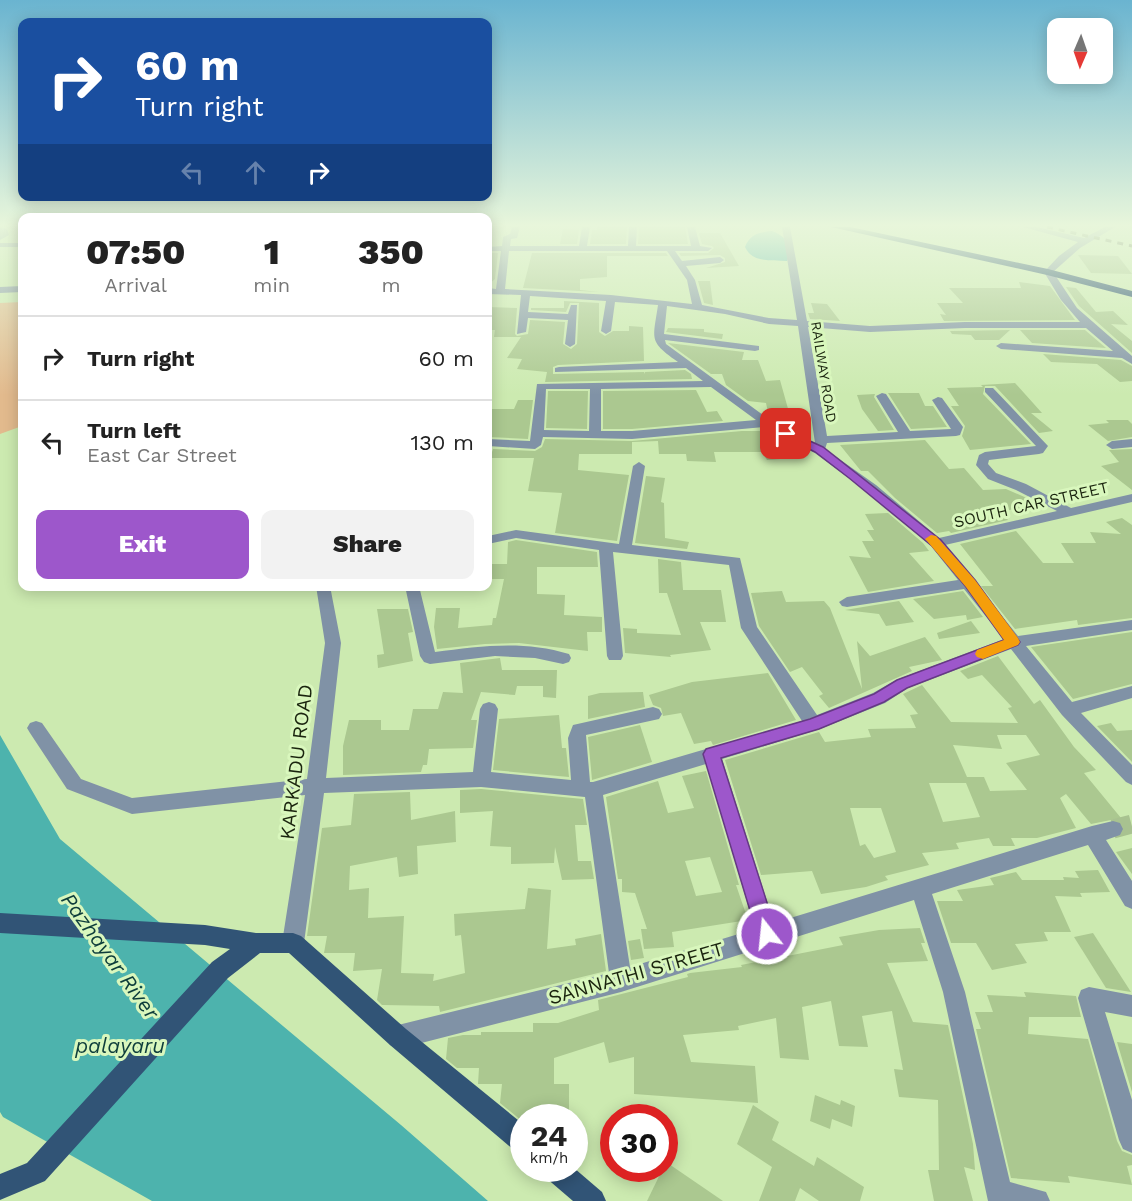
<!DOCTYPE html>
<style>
body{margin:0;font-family:"Work Sans",sans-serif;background:#f2f2f2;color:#222;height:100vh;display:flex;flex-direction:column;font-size:22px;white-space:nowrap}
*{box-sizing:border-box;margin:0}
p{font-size:20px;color:#767676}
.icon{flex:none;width:33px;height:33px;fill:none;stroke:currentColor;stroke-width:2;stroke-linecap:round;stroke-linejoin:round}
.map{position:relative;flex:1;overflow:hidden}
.side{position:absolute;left:18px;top:213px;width:474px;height:378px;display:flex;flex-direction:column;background:#fff;border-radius:12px;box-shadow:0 3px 15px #0003}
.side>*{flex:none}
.guide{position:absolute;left:18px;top:18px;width:474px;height:183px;border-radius:12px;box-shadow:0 3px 15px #0003;background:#1a4fa0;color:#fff;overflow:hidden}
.needle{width:39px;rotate:182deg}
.controls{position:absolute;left:1047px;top:18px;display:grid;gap:12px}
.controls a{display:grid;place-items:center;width:66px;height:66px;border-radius:12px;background:#fff;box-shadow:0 3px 15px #0003;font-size:30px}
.speed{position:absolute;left:510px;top:1104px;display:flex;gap:12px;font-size:30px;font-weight:700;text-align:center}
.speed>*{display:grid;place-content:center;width:78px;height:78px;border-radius:50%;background:#fff;box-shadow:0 3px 15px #0003;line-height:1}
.speed small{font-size:15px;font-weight:400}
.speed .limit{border:9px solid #d22;background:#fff;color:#111}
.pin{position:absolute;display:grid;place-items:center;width:51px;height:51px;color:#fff;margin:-26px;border-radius:12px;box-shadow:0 3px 9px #0006}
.me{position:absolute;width:66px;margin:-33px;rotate:344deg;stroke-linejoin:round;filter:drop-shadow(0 0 4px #0008)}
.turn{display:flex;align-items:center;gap:21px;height:126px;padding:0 18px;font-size:27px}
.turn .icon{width:78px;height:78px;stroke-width:2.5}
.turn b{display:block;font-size:42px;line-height:51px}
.lanes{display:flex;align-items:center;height:57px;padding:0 18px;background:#0003;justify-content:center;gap:30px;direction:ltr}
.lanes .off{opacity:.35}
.eta{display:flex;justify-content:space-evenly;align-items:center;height:102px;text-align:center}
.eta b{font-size:36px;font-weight:800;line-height:42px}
.primary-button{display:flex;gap:12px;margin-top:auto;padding:12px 18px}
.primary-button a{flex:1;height:69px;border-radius:12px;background:#9d57cb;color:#fff;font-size:24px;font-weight:800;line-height:69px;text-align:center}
.primary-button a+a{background:#f2f2f2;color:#222}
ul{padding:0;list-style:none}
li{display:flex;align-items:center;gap:18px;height:84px;padding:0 18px;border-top:2px solid #e0e0e0}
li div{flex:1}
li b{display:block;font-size:22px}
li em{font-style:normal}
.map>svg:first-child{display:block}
.green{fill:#e2ba8d}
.water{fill:#4db3ad}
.building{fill:#abc890;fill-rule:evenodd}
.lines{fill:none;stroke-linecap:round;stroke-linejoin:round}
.minor-tunnel{stroke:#a8c290;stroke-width:19;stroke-dasharray:19 9;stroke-linecap:butt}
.minor{fill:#8092a6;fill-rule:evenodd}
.major{fill:#315476;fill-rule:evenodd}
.highway{fill:#133d64;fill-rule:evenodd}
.rail{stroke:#4e5d3d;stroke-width:3;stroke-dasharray:6 6;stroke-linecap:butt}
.route{fill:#9d57cb;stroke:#663984;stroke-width:1.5}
.slow{fill:#f59e0b}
.labels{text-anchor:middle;stroke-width:6;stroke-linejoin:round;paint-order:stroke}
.far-street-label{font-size:14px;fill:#1a240e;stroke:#d9f7bd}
.street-label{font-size:16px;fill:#1a240e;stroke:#d9f7bd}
.near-street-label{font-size:20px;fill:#1a240e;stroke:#d9f7bd}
.near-water-label{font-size:21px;font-style:italic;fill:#0d3d3b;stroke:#d9f7bd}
</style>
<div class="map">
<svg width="1132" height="1201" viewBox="0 0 1132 1201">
<rect width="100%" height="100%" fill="#cceab0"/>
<!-- green -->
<path class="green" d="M22,302V426L0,434V303Z"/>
<!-- water -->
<g class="water">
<path d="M772,231C786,236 794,247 787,261C771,260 752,263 745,247C750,234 760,232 772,231Z"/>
<path d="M0,735L60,839L401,1125L488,1201H152L3,1117L0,1112Z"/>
</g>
<!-- building -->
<g class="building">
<path d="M597,227H627L626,244H590L592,230H597Z"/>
<path d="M639,227H685L688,244H638Z"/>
<path d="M697,227L699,233H720L739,266L706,268L725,262V258L720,255L681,256L679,253H708L714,248L712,246L702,244Z"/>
<path d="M563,229L579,230L577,244H560Z"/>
<path d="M488,253H498L495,279L488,285Z"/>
<path d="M532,253H666L668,256H607V277L580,279V290L599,292L523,288Z"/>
<path d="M1078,255L1118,256L1132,274L1091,273Z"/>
<path d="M698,281H710L713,305L704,303Z"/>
<path d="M1019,282L1050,286L1075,320L944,321L940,314L946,315L937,303H963L949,288H1021Z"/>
<path d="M1066,287L1076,288L1096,312L1113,311L1128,325L1111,324L1132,341V353L1079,306Z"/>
<path d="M564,301L599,303V332L605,336L613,331H629V326L643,327L644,361L558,365L553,367V374L644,372V374L645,372L685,370L691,374L692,379L545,382L547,372L517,369L522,359L507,358L521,337H494L495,330H488V307L517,308L515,334L517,336L528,334L530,320L565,322L563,344L571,349L577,344L579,303H570L566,312L531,310V308H564Z"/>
<path d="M811,303L827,304L840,321L810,319L808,313H814Z"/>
<path d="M668,328L704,329V332L723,334L722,339L666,332Z"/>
<path d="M1010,330L999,340H975L971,335L952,334L950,331Z"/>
<path d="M1020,330H1085L1106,348L1032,343Z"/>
<path d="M668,343L744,352L742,360H758L766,381L780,380L792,423L779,422L772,419L769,417L766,403L748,401L726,385L722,374H711Z"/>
<path d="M1043,354L1121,360L1132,366V381L1120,382L1097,364L1051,362Z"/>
<path d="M1015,383L1042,413H1031L1053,431L1039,433L995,386H985L983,394L1031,444L970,450L962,436L965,426L951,406H959L947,388L983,387L981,385Z"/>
<path d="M696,390L707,412L717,411L723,421L632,429H603V391Z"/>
<path d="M548,391H588L587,429L546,428Z"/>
<path d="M888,393H919L925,406H933L947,427L911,429Z"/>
<path d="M875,394L874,397L894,430L878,431L862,409L857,395Z"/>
<path d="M518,400H533L528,439L488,437V409H514Z"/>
<path d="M1106,420H1128L1132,424V437L1108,441L1088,425L1109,423Z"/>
<path d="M742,431H768L783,439L793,458L767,460L762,452H714L716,462L687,461L686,454H659L658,441L632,442V454H579L578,470L629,475L617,541L555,533L562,493L528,491L534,458H490L493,449L535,451L542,447L545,439L632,441Z"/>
<path d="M925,440L949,469L964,468L983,490L1006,489L1029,499L1035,507L1000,511L1008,520L951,533L949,531L937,533L895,498L868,471H861L840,445Z"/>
<path d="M1109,450L1132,449V490L1101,466L1119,462Z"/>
<path d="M646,476L665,478L661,502L664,503L665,538L689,542L687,549L635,543Z"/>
<path d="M888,513L923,543L929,551L909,553L934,581L868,592L849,556L871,558L862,541H874L867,530H874L865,514Z"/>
<path d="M1122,518L1132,525V618L1078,625L1077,620L1015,629L981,586H993L960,544L1016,531L1043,563H1074L1061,543H1096L1090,532L1121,534L1106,522Z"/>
<path d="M516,540L597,552L598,567H537V594L565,595L564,615L602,617V632H587L588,651L519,643L485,644L437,649L434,627L436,608H460L458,628L492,625L493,618H496L504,579H488V564H507L508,542Z"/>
<path d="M658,559L681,562L683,590H721L726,622H700L711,650L670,655L671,657L625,653L623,628L637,629V633L681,635L667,593H659Z"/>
<path d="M782,591L786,602L824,601L830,608L862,689L857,641L870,656L925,637L942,660L909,667L912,671L829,708L819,696L823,694L802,667L790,672L759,626L751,593Z"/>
<path d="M963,591L983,617L967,620L966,615L934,619L913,599Z"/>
<path d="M899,601L914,622L886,626L879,614L845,610Z"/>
<path d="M377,609H408L413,632L408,633L413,661L378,668L377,655L384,654Z"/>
<path d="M971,621L980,633L939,639L937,633Z"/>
<path d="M1132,632V684L1073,699L1031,647Z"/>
<path d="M998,656L1034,704L1040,700L1074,747L1096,770L1084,773L1121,818L1091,824L1066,794L1060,798L1076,828L1037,838H1011L1015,846H993L989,838L956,843L959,849L922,853L929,865L885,876L888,880L866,887L821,894L812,871L761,875L725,760L819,732L825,742L871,737L868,729L916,728L910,715L918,714L903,694L922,685L951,722L1018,723L1008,708L1012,707L982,675L968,679L960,671ZM997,735H1026L1040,755L1006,763L1027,790L990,791L984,777H967L953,745L1002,749ZM929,783H966L980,817L943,822ZM850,808H881L896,852L874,858L865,844L860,846Z"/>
<path d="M500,658L502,670H557L556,698L543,697V686H517L515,695L481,692L471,720H477L473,748L429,749L427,765H423L421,772L343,775V746L349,720H381V730H409L413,709H438L443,692L463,693L460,663Z"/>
<path d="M768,673L796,720L713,745L711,741L694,744L681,713L663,716L661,708L653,705L649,695L692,682Z"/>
<path d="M643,692L645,707L588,719V696L600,693Z"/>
<path d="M559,715L562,748H566L569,777L493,770L499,719Z"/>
<path d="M1111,723L1117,731L1132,730V762L1097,726Z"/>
<path d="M640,725L652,762L592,780L588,737Z"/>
<path d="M706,771L739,885H736L748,920L672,932L674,947L644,949L641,929H647L635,893L622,892V879H618L606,797L658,781L668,813L694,808L682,776ZM710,857L722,892L696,896L685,861Z"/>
<path d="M481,789L583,799L587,825H575L578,861H591L594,879L562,880L555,847L554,863L511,864V847L490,846L493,811L460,813V790Z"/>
<path d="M410,792L411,820L455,811L456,842L417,846L418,874L399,877L397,857L350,866L349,890L369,888L368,918L404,916L401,973L434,974L433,981L465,973L461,935L455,936L454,914L525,909L528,888L551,890L547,949L576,945L575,939L601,934L606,971L440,1012L439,1006L382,1005L377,1000L382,969L353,971L355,953H324L327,936H307L322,828L351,825L354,794Z"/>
<path d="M1132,848V874L1116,852Z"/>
<path d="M1098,870L1110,892L1080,893L1082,897L1055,896L1071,932H1044L1048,941L1015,944L1027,963L992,970L976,943H951L937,901H963L957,890L994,885L990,878L1016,872L1022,880H1064L1063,877L1079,878L1075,871Z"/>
<path d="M920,928L925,943H921L928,961L887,963L913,1022L948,1025L973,1144L975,1170L964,1167L973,1201H934L928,1170H939L938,1100L899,1097L894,1069L903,1070L892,1011L862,1016L868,1047L839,1046L831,1001L802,1007L809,1060L780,1058L776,1018L738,1026L739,1030L683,1035L691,1062L755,1066L758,1103L634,1094V1057L609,1063L604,1042L554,1058V1084H569V1118H524L522,1121L500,1103L502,1084H478L479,1068H457L446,1059L448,1038L463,1035H481V1032H533V1023H558L599,1010L598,1000L688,977L687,974L690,973L742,967L741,965L843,945L839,937L879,930Z"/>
<path d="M1093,933L1131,992L1106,988L1074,937Z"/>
<path d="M640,939L644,958L631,960L628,941Z"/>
<path d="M1024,992L1076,996L1081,1017H1029L1028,1034L1088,1039L1117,1141L1122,1151L1132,1155V1165L1127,1166L1132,1185L1068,1176L1070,1183L1011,1178L976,1029H981L975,1012H993L987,995L1026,997Z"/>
<path d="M1117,1042L1132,1044V1092Z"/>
<path d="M815,1095L840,1105L841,1100L855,1106L852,1127L832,1119L830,1129L810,1121Z"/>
<path d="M753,1105L779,1122L772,1140L814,1166L817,1157L864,1187L860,1201H819L800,1188L795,1201H759L772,1167L737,1144Z"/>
<path d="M666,1162L723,1201H647Z"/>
</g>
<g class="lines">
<!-- minor-tunnel -->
<path class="minor-tunnel" d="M1113,829L1132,824"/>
<!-- minor -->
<g class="minor">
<path d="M0,227L7,229L9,235L0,240Z"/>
<path d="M512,227H520L517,238L511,239L510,246H579L582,227H590L587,246H628L629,227H637L636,246H691L687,227H695L700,246L712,248L708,251H675L682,261L720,257L724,260L720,263L686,266L695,280L702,305L769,318L797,320L782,227H790L807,321L870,326L965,322H1080L1061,300L1044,272L1059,256L1078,242L1023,227H1037L1084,238L1105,227H1115L1080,248L1053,272L1077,308L1132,356V364L1122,358L1001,349L996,346L1001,343L1113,351L1086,328H965L870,332L808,327L827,436L898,432L876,396L882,393L886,394L910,431L951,429L932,400L938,397L942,398L963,427L960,435L956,436L827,443L825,449L876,485L939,538L1057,511L1016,490L988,479L976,465L979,455L985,452L1036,446L985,392V388H993L1048,446L1043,453L1039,454L989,460L988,464L996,473L1026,484L1071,508L1132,494V502L945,545L972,578L976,580L977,585L1018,636L1132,620V630L1026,646L1072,702L1132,686V698L1081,713L1132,765V785L1126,782L1062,715L1011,649L908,688L885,703L820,729L722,759L774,923L1092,826L1113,821L1120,823L1123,829L1120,835L1106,840L1132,881V909L1125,906L1088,845L932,894L965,992L1010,1182L1046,1192L1050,1201H988L943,992L914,900L621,992L398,1049L390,1045L386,1037L390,1029L398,1025L609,973L585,797L481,787L324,793L304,943L301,950L293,953L285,950L282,943L305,795L132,814L67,789L30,733L27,728L30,723L36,721L42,723L81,779L132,798L307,779L325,643L316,586H330L341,643L326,778L473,772L480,709L483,704L489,702L495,704L498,709L491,772L571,780L568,738L573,725L653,707L659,709L662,714L659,719L586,735L590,782H593L802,721L741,628L729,565L613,552L623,656L621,660H609L607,656L599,550L516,538L488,544V536L516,530L619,544L633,466L639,462L645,466L632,545L740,558L757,627L817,715L873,693L896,680L1004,639L964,589L847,607L842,606L839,602L847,597L958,580L931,546L866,491L815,453L765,427L632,439L543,437L541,445L535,449L488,446V439L530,441L537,384L703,381L686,368L555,372V368L559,367L678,362C648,341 653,340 658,305L615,302L611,331L606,334L601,331L606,301L530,296L528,312L568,314L571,305H577L575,344L570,347L565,344L568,320L528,318L526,332L517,334L521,295L488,294V288L496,289L501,251H488V247L502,246L503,237L510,234ZM509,251H667L687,280L692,304L611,295L505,289ZM667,306L725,314L769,324L798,326L815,443L771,421L666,344L665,340L755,351L759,350V346L664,334ZM711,387L756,420L632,431H601V389ZM546,389H590L589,431L544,430ZM706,764L755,929L630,967L603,795Z"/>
<rect x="0" y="243" width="22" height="4"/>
<path d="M22,286V292L0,293V287Z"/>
<path d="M1132,439V447L1112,449L1106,445L1112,441Z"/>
<path d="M405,586H419L435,652C480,646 524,640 569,654L571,658L569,662L563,664L535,658L495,656L430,664L424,662L420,656Z"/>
<path d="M1089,987L1132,995V1017L1105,1012L1132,1100V1153L1123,1149L1119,1140L1078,998L1081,990Z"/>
</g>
<!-- major -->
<g class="major">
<path d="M0,913L205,925L256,933H293L301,936L406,1029L524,1125V1154L515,1151L390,1045L289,953H260L228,978L45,1181L0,1200V1174L27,1163L212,962L230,949L205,945L0,933Z"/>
<path d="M541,1168H574L602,1192L606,1201H573L545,1177Z"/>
</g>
<!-- highway -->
<path class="highway" d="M831,227H850L1048,269L1132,291V297L1047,275Z"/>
<!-- rail -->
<path class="rail" d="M1047,227L1132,246"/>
</g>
<!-- sky -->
<linearGradient id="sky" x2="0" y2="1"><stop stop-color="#6ab4d0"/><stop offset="0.57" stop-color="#e8f6db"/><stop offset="1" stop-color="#e8f6db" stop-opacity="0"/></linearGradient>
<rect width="1132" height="395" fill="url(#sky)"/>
<!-- route -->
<path class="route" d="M786,430L823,447L941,540L975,580L1020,642L1018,645L907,688L884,702L819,729L721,758L777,934L774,941L767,944L760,941L757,934L703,754L706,749L810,719L874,694L897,680L1004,640L966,587L932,546L849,478L815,452L783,436V431Z"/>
<!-- slow -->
<path class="slow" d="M931,535L936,536L975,580L1018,638L1020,642L1018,645L983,659L977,657L975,654L977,650L1004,640L966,587L927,541L925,539Z"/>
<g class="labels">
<!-- far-street labels -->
<g class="far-street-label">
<text transform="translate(824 372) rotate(81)" y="5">RAILWAY ROAD</text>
</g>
<!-- street labels -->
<g class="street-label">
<text transform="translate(1031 504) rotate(-13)" y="6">SOUTH CAR STREET</text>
</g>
<!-- near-street labels -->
<g class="near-street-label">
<text transform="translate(296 762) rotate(-83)" y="7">KARKADU ROAD</text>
<text transform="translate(636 973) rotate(-16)" y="7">SANNATHI STREET</text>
</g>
<!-- near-water labels -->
<g class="near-water-label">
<text transform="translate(110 956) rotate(54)" y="7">Pazhayar River</text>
<text x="120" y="1053">palayaru</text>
</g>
</g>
</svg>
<div class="controls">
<a><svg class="needle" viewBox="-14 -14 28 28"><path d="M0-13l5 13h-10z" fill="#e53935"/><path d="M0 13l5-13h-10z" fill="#767676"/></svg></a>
</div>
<div class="speed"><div>24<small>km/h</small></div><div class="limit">30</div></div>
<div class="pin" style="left:786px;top:434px;background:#d93025"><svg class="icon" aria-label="arrive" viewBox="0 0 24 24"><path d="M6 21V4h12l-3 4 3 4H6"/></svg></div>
<svg class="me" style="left:767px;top:934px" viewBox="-20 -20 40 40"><circle r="17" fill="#9d57cb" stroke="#fff" stroke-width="3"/><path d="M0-11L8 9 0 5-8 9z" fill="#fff"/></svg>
<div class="guide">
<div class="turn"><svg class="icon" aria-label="right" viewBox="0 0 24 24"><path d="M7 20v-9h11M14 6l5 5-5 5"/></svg><div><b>60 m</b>Turn right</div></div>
<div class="lanes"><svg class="icon off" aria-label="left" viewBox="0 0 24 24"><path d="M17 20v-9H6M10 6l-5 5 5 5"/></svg><svg class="icon off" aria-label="ahead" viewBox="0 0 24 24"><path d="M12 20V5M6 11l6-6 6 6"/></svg><svg class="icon" aria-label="right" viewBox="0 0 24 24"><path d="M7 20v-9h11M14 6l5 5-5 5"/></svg></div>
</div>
<section class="side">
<div class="eta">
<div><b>07:50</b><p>Arrival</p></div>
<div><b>1</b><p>min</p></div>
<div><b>350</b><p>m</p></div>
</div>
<ul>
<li><svg class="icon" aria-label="right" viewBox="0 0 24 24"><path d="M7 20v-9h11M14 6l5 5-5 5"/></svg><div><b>Turn right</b></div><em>60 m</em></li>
<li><svg class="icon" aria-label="left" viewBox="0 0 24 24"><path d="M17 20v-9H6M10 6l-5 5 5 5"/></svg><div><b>Turn left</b><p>East Car Street</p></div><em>130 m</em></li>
</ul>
<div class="primary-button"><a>Exit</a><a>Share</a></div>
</section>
</div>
